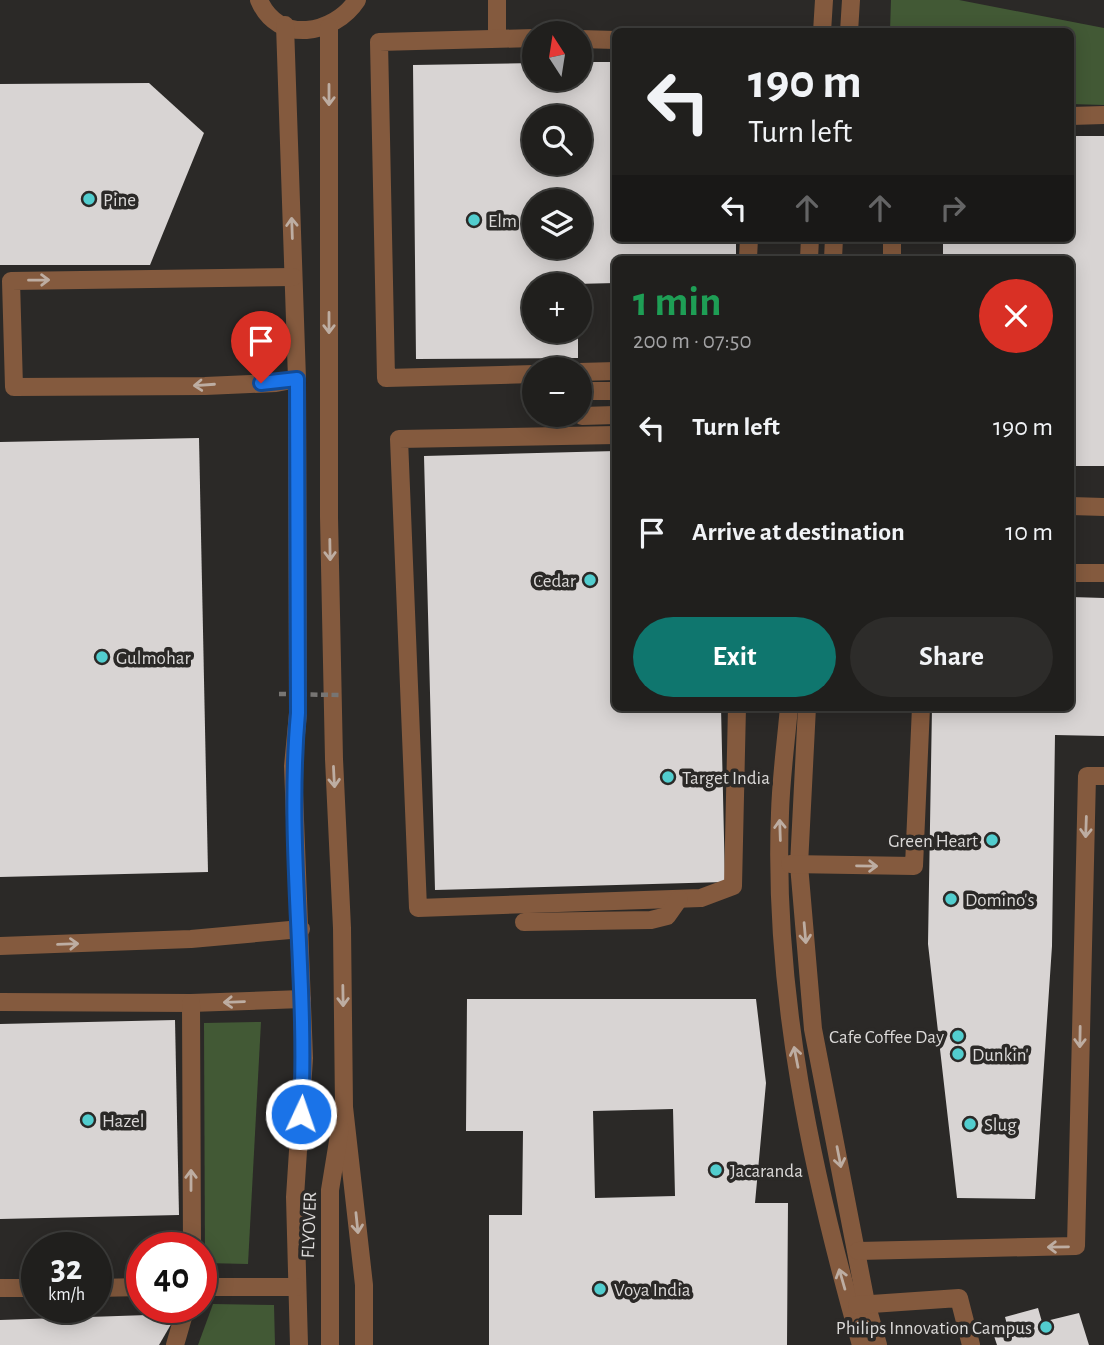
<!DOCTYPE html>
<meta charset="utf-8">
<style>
body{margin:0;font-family:"Alegreya Sans",sans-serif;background:#2d2c2a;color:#f1f3f6;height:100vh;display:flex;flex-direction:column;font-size:26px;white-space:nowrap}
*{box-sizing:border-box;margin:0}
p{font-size:23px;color:#a2a2a4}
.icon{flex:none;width:38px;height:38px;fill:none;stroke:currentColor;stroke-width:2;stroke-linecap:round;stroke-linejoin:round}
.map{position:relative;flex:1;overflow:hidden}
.panel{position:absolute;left:612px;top:256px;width:462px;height:455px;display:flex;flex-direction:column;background:#201f1d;border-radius:10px;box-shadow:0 4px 18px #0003,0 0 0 2px #3d3d3b}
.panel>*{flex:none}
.guide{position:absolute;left:612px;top:28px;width:462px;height:214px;border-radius:10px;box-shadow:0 4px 18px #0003,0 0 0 2px #3d3d3b;background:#201f1d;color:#f1f3f6;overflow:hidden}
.needle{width:46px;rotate:348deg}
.buttons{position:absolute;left:522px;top:21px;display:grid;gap:14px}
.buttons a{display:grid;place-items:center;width:70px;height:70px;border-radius:50%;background:#201f1d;box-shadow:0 4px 18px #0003,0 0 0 2px #3d3d3b;font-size:35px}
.speed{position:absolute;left:21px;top:1232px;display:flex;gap:14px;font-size:35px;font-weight:700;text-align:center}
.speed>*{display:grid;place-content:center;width:91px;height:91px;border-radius:50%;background:#201f1d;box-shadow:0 4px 18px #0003,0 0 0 2px #3d3d3b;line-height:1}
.speed small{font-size:18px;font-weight:400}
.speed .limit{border:10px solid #d22;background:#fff;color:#111}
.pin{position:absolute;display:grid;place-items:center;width:60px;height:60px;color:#fff;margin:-72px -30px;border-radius:50% 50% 50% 0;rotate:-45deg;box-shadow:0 0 7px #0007}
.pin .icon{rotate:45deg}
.me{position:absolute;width:77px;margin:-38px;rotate:3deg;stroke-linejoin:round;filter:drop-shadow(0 0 5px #0008)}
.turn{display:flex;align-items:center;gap:24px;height:147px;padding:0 21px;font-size:32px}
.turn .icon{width:91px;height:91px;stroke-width:2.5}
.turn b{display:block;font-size:49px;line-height:60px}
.lanes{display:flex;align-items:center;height:66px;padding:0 21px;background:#0003;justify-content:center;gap:35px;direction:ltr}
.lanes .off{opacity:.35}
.round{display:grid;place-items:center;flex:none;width:74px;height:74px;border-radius:37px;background:#2d2c2a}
.headline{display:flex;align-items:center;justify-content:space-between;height:119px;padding:0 21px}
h1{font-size:42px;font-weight:600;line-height:52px;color:#1e9e55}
.action{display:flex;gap:14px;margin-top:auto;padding:14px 21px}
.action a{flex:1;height:80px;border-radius:42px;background:#0f766e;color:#fff;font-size:28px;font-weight:600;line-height:80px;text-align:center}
.action a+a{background:#2d2c2a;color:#f1f3f6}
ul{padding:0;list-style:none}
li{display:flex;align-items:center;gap:21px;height:105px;padding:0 21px}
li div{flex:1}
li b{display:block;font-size:26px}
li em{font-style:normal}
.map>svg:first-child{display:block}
.green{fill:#425935}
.building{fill:#d8d4d3;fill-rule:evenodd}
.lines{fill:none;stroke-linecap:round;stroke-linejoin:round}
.minor{stroke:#845a3e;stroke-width:18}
.path-bridge{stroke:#777573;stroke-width:4.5;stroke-dasharray:7 3.5;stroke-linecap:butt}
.oneway{stroke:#bdada2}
.route-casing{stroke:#114b97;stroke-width:18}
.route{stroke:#1a73e8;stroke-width:12}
.poi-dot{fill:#52cdce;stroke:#2b2927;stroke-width:2.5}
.labels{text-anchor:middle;stroke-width:7;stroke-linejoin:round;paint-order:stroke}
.poi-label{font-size:19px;fill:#dbd9d8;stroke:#2b2927;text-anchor:start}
.street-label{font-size:19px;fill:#dbd9d8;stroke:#2b2927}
</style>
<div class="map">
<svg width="1104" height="1345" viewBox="0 0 1104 1345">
<rect width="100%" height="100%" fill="#2b2927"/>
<!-- green -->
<g class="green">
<path d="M891,0H959L1104,28V105L1071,104V32L890,31Z"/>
<path d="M261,1022L248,1264L205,1263L204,1023Z"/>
<path d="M213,1304L274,1305L275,1345H198Z"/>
</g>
<!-- building -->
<g class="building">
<path d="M579,62H616V238H736V259H616V283L534,285V331H578V358L416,359L413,65L534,63V79H579ZM534,117H579V163H534ZM534,201H579V247H534Z"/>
<path d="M149,83L204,133L150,265H0V84Z"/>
<path d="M1071,136H1104V466H1071V259H943V238H1071Z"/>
<path d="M199,438L208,872L0,877V442Z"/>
<path d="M616,451V707H721L725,882L435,890L424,456Z"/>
<path d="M1071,597L1104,598V736L1055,735L1052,946L1035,1199L957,1198L928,944L932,707H1071Z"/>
<path d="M467,999H756L766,1083L755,1203H788L787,1345H489V1215H522L523,1131H466ZM673,1109L675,1196L595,1198L593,1111Z"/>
<path d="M175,1020L179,1215L0,1219V1024Z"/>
<path d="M1038,1308L1042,1322L1079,1313L1089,1345H997L994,1336L1009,1332L1005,1317Z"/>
<path d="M177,1314L159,1345H0V1320Z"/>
</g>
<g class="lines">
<!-- minor -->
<g class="minor">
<path d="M259,0C278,45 334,35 357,0"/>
<path d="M497,0V37"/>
<path d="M285,25L297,379L298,713L293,766L304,1058L295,1197L299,1345"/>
<path d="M329,27V517L334,759L342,928L344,1107L364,1285V1345"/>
<path d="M822,32L824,0"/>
<path d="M849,32L851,0"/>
<path d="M534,38L379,42L386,378L534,374"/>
<path d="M579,39L616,40"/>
<path d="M1071,116L1104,115"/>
<path d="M892,238V259"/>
<path d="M748,259L749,238"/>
<path d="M809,259L810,238"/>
<path d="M833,259L834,238"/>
<path d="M293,277L11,281L14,387L205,386L276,383L297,379"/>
<path d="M579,372L616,371"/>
<path d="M581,391H616"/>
<path d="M582,416L616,415"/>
<path d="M616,435L399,439L418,908L701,898L733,886L737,707"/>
<path d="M1071,506L1104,507"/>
<path d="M1071,573H1104"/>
<path d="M789,707C786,742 781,777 780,813C773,992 812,1174 861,1345"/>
<path d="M807,707L799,865L813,1029L866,1303L878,1345"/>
<path d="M790,864L914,866L921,707"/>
<path d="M524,922L651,920L667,916L679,899"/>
<path d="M0,946L191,939L301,929"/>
<path d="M0,1002L191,1003L302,999"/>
<path d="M191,1003L192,1248"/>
<path d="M858,1251L1076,1246L1087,776H1104"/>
<path d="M201,1287H297"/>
<path d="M0,1288H37"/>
<path d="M96,1288L142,1287"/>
<path d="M857,1305L959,1298L971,1345"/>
<path d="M175,1345L186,1307"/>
<path d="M330,1345V1190L340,1129"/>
</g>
<!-- path-bridge -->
<path class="path-bridge" d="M279,694L339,695"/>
</g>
<!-- one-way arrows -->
<defs><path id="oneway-shaft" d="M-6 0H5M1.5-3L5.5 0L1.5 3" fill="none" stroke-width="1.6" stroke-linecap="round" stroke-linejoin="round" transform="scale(1.75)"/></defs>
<g class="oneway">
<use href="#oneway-shaft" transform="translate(329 95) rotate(90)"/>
<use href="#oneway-shaft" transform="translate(292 228) rotate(-92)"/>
<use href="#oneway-shaft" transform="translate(39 280) rotate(-1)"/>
<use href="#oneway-shaft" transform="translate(329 323) rotate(90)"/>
<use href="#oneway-shaft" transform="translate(204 385) rotate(176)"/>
<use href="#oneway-shaft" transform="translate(330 550) rotate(89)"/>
<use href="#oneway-shaft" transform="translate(334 777) rotate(87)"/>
<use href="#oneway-shaft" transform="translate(1086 827) rotate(92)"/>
<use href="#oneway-shaft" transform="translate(780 830) rotate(-92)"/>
<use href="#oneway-shaft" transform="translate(867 866) rotate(1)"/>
<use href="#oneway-shaft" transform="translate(805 933) rotate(85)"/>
<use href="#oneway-shaft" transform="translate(68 944) rotate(-2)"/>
<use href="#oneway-shaft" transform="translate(343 996) rotate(89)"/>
<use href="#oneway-shaft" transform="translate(234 1002) rotate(178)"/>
<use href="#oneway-shaft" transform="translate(1080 1037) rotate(91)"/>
<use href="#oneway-shaft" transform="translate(796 1057) rotate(-101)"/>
<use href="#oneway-shaft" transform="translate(839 1157) rotate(79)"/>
<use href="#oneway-shaft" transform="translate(191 1180) rotate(-90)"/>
<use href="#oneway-shaft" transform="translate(357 1223) rotate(84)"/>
<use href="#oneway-shaft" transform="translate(1058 1247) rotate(179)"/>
<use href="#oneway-shaft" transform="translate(842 1279) rotate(-106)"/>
</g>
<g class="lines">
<!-- route casing -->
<g class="route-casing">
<path id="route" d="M261,383L297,379L298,713C286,846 308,980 301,1114"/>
</g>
<!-- route -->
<use href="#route" class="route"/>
</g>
<!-- markers -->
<g class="poi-dot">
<circle cx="89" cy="199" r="7"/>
<circle cx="474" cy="220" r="7"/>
<circle cx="590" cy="580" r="7"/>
<circle cx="102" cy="657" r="7"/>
<circle cx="668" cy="777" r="7"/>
<circle cx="992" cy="840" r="7"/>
<circle cx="951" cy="899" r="7"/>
<circle cx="958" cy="1036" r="7"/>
<circle cx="958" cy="1054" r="7"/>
<circle cx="88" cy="1120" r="7"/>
<circle cx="970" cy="1124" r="7"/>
<circle cx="716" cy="1170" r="7"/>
<circle cx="600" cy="1289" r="7"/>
<circle cx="1046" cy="1327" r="7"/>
</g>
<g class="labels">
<!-- poi labels -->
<g class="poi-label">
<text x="103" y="206">Pine</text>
<text x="488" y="227">Elm</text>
<text x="576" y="587" text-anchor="end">Cedar</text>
<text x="116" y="664">Gulmohar</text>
<text x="682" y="784">Target India</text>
<text x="978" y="847" text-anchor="end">Green Heart</text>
<text x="965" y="906">Domino's</text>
<text x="944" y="1043" text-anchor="end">Cafe Coffee Day</text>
<text x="972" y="1061">Dunkin'</text>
<text x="102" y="1127">Hazel</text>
<text x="984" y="1131">Slug</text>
<text x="730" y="1177">Jacaranda</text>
<text x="614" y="1296">Voya India</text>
<text x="1032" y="1334" text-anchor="end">Philips Innovation Campus</text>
</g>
<!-- street labels -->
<g class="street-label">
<text transform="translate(308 1225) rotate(-88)" y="7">FLYOVER</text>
</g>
</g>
</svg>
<div class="buttons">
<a><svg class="needle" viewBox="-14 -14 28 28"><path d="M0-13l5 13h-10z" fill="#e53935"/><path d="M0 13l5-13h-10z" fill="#a2a2a4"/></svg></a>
<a><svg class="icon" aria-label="search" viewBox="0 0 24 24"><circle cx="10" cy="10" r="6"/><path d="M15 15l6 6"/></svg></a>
<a><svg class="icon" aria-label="layers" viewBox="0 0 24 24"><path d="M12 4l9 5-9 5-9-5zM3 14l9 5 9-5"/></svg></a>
<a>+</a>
<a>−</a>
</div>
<div class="speed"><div>32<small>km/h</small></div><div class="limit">40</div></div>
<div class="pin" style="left:261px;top:383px;background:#d93025"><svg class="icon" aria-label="arrive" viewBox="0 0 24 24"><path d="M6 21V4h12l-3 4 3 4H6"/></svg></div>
<svg class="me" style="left:301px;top:1114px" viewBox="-20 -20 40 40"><circle r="17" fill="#1a73e8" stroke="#fff" stroke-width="3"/><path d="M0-11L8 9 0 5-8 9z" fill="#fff"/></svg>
<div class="guide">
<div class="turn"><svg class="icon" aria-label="left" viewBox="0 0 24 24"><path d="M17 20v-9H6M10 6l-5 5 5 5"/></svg><div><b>190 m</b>Turn left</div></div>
<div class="lanes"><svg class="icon" aria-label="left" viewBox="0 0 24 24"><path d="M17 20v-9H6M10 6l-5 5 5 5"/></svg><svg class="icon off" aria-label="ahead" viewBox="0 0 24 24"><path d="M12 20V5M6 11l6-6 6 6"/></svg><svg class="icon off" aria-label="ahead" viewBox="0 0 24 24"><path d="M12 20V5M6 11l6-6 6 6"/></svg><svg class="icon off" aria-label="right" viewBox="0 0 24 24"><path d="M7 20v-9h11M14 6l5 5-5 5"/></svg></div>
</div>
<section class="panel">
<div class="headline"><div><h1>1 min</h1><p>200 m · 07:50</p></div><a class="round" style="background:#d93025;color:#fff"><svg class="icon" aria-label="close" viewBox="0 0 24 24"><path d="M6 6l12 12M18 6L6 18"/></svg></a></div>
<ul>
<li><svg class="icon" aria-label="left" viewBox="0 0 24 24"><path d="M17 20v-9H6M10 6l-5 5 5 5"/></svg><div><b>Turn left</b></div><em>190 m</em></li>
<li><svg class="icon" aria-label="arrive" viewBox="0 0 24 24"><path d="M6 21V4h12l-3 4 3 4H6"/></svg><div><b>Arrive at destination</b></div><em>10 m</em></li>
</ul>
<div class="action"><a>Exit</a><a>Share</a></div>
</section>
</div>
